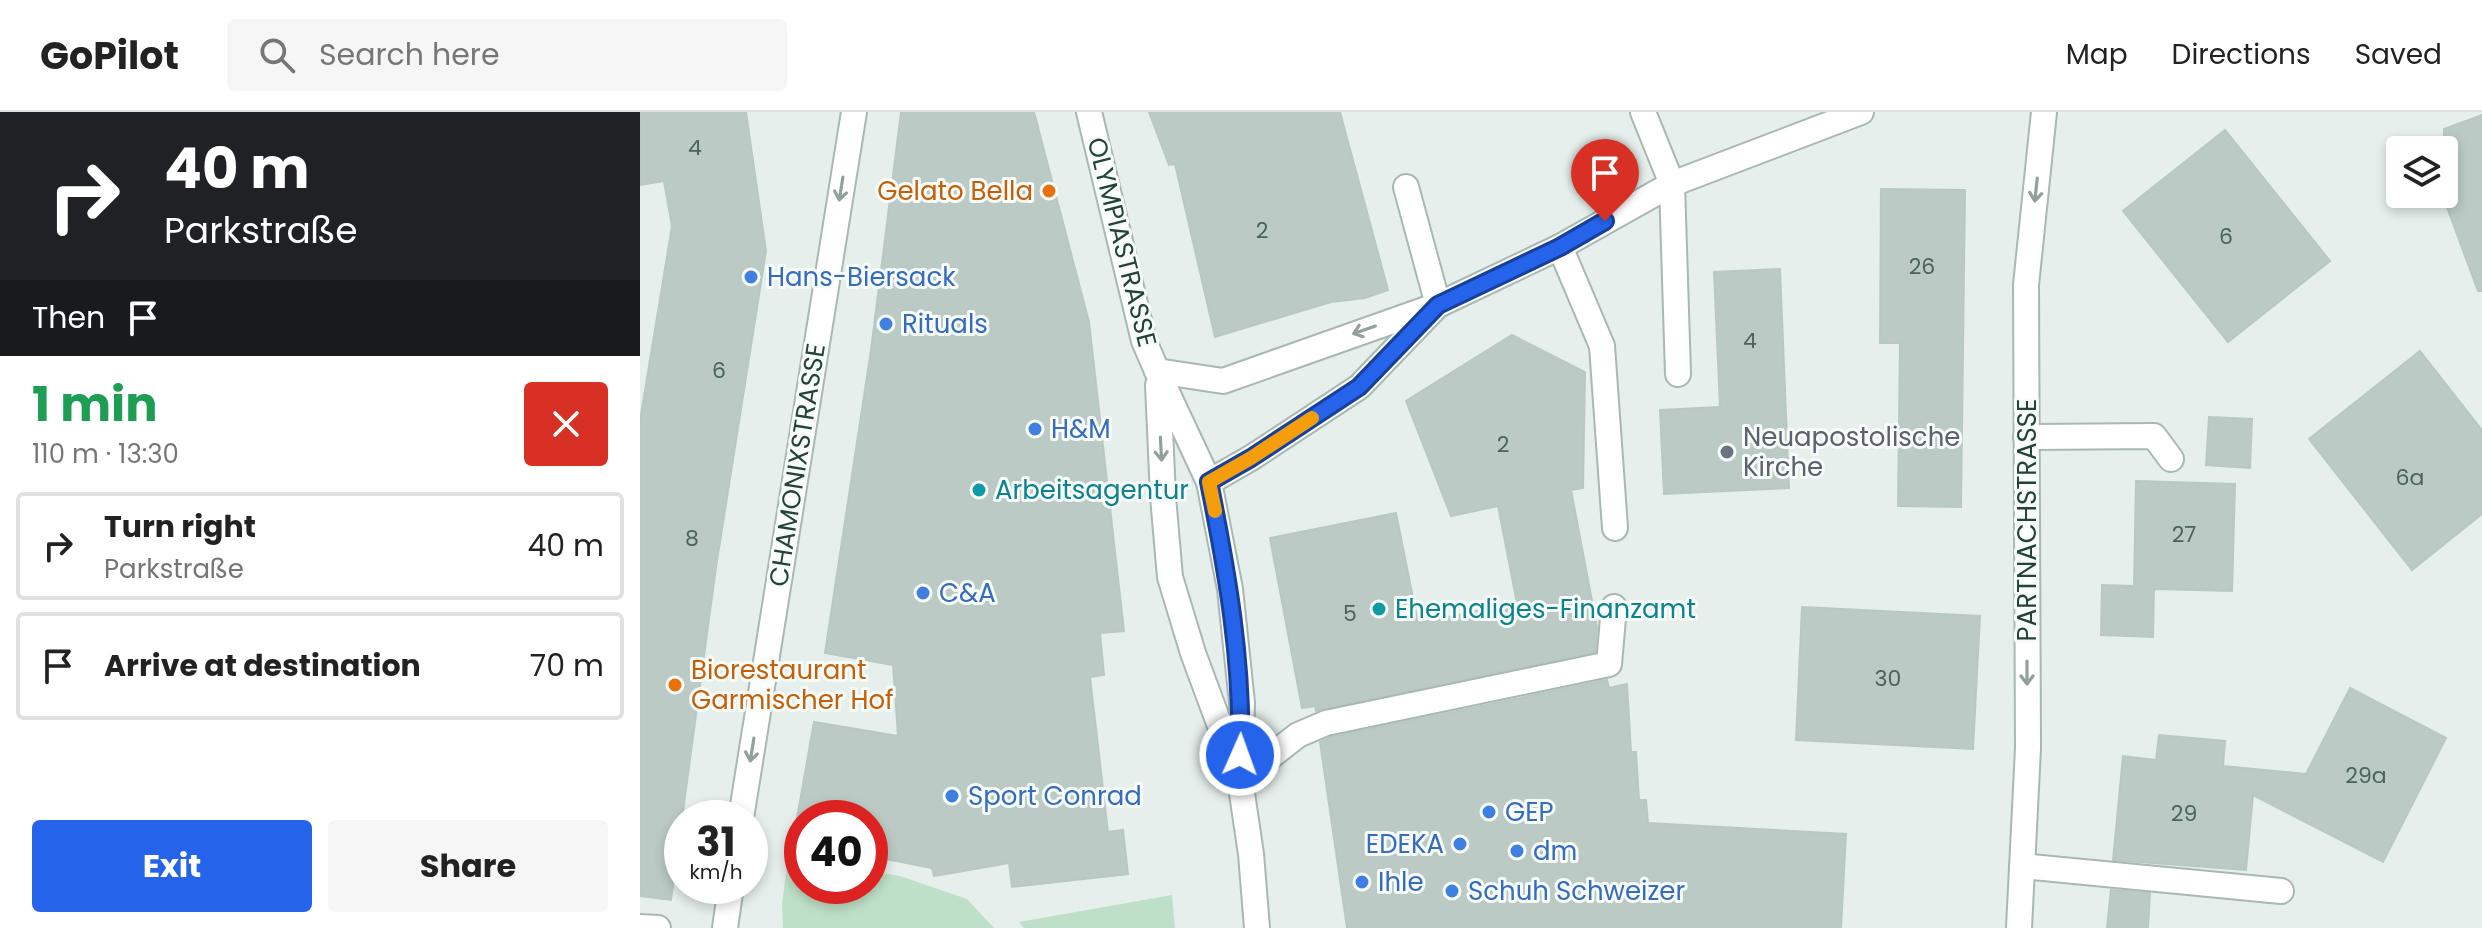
<!DOCTYPE html>
<meta charset="utf-8">
<style>
body{margin:0;font-family:Poppins,sans-serif;background:#f6f6f6;color:#222;height:100vh;display:flex;flex-direction:column;font-size:30px;white-space:nowrap}
*{box-sizing:border-box;margin:0}
p{font-size:26px;color:#767676}
.icon{flex:none;width:44px;height:44px;fill:none;stroke:currentColor;stroke-width:2;stroke-linecap:round;stroke-linejoin:round}
.map{position:relative;flex:1;overflow:hidden}
.drawer{display:flex;flex-direction:column;background:#fff;width:640px}
.drawer>*{flex:none}
.guide{background:#202124;color:#fff;overflow:hidden}
.fabs{position:absolute;left:1746px;top:24px;display:grid;gap:16px}
.fabs a{display:grid;place-items:center;width:72px;height:72px;border-radius:8px;background:#fff;box-shadow:0 4px 12px #0003;font-size:40px}
.speed{position:absolute;left:24px;top:688px;display:flex;gap:16px;font-size:40px;font-weight:700;text-align:center}
.speed>*{display:grid;place-content:center;width:104px;height:104px;border-radius:50%;background:#fff;box-shadow:0 4px 12px #0003;line-height:1}
.speed small{font-size:20px;font-weight:400}
.speed .limit{border:12px solid #d22;background:#fff;color:#111}
.pin{position:absolute;display:grid;place-items:center;width:68px;height:68px;color:#fff;margin:-82px -34px;border-radius:50% 50% 50% 0;rotate:-45deg;box-shadow:0 0 8px #0007}
.pin .icon{rotate:45deg}
.me{position:absolute;width:88px;margin:-44px;rotate:2deg;stroke-linejoin:round;filter:drop-shadow(0 0 6px #0008)}
.turn{display:flex;align-items:center;gap:28px;height:168px;padding:0 32px;font-size:36px}
.turn .icon{width:104px;height:104px;stroke-width:2.5}
.turn b{display:block;font-size:56px;line-height:68px}
.then{display:flex;align-items:center;height:76px;padding:0 32px;background:#0003;gap:16px;font-size:30px}
.round{display:grid;place-items:center;flex:none;width:84px;height:84px;border-radius:8px;background:#f6f6f6}
.summary{display:flex;align-items:center;justify-content:space-between;height:136px;padding:0 32px}
h1{font-size:48px;font-weight:700;line-height:60px;color:#1e9e55}
.primary-button{display:flex;gap:16px;margin-top:auto;padding:16px 32px}
.primary-button a{flex:1;height:92px;border-radius:8px;background:#2563eb;color:#fff;font-size:32px;font-weight:700;line-height:92px;text-align:center}
.primary-button a+a{background:#f6f6f6;color:#222}
ul{padding:0;list-style:none}
li{display:flex;align-items:center;gap:24px;height:108px;margin:0 16px 12px;padding:0 16px;border:4px solid #e0e0e0;border-radius:8px}
li div{flex:1}
li b{display:block;font-size:30px}
li em{font-style:normal}
header{display:flex;align-items:center;gap:48px;box-sizing:border-box;height:112px;padding:0 40px;background:#fff;border-bottom:2px solid #e0e0e0}
header strong{font-size:38px}
nav{display:flex;gap:44px;margin-inline-start:auto;font-size:28px}
.search{width:560px;height:72px;background:#f6f6f6;display:flex;align-items:center;gap:20px;box-sizing:border-box;padding:0 28px;border-radius:8px;color:#767676;font-size:30px}
main{display:flex;flex:1;min-height:0}
.map>svg:first-child{display:block}
.green{fill:#bfe0c8}
.building{fill:#bbcac4;stroke:#b8c9c2;stroke-width:2}
.lines{fill:none;stroke-linecap:round;stroke-linejoin:round}
.service-casing{stroke:#a8b8b2;stroke-width:28}
.minor-casing{stroke:#a8b8b2;stroke-width:28}
.tertiary-casing{stroke:#a8b8b2;stroke-width:28}
.service{stroke:#fff;stroke-width:24}
.minor{stroke:#fff;stroke-width:24}
.tertiary{stroke:#fff;stroke-width:24}
.oneway{stroke:#92a09c}
.route-casing{stroke:#184099;stroke-width:20}
.route{stroke:#2563eb;stroke-width:14}
.slow{stroke:#f59e0b;stroke-width:14}
.food-dot{fill:#e8710a;stroke:#f7fbf9;stroke-width:3}
.shop-dot{fill:#3f7fe0;stroke:#f7fbf9;stroke-width:3}
.worship-dot{fill:#6b7280;stroke:#f7fbf9;stroke-width:3}
.culture-dot{fill:#0f9aa8;stroke:#f7fbf9;stroke-width:3}
.labels{text-anchor:middle;stroke-width:6;stroke-linejoin:round;paint-order:stroke}
.number-label{font-size:22px;fill:#4a645c}
.food-label{font-size:26px;fill:#c56008;stroke:#f7fbf9;text-anchor:end}
.street-label{font-size:26px;fill:#24423a;stroke:#f7fbf9}
.shop-label{font-size:26px;fill:#366cbe;stroke:#f7fbf9;text-anchor:start}
.worship-label{font-size:26px;fill:#5b616d;stroke:#f7fbf9;text-anchor:start}
.culture-label{font-size:26px;fill:#0d838f;stroke:#f7fbf9;text-anchor:start}
</style>
<header>
<strong>GoPilot</strong>
<div class="search"><svg class="icon" aria-label="search" viewBox="0 0 24 24"><circle cx="10" cy="10" r="6"/><path d="M15 15l6 6"/></svg>Search here</div>
<nav><a>Map</a><a>Directions</a><a>Saved</a></nav>
</header>
<main>
<section class="drawer">
<div class="guide">
<div class="turn"><svg class="icon" aria-label="right" viewBox="0 0 24 24"><path d="M7 20v-9h11M14 6l5 5-5 5"/></svg><div><b>40 m</b>Parkstraße</div></div>
<div class="then">Then<svg class="icon" aria-label="arrive" viewBox="0 0 24 24"><path d="M6 21V4h12l-3 4 3 4H6"/></svg></div>
</div>
<div class="summary"><div><h1>1 min</h1><p>110 m · 13:30</p></div><a class="round" style="background:#d93025;color:#fff"><svg class="icon" aria-label="close" viewBox="0 0 24 24"><path d="M6 6l12 12M18 6L6 18"/></svg></a></div>
<ul>
<li><svg class="icon" aria-label="right" viewBox="0 0 24 24"><path d="M7 20v-9h11M14 6l5 5-5 5"/></svg><div><b>Turn right</b><p>Parkstraße</p></div><em>40 m</em></li>
<li><svg class="icon" aria-label="arrive" viewBox="0 0 24 24"><path d="M6 21V4h12l-3 4 3 4H6"/></svg><div><b>Arrive at destination</b></div><em>70 m</em></li>
</ul>
<div class="primary-button"><a>Exit</a><a>Share</a></div>
</section>
<div class="map">
<svg width="1842" height="816" viewBox="0 0 1842 816">
<rect width="100%" height="100%" fill="#e6efeb"/>
<!-- green -->
<g class="green">
<path d="M148,746L162,749V774H230V759L260,764L327,787L354,816H143L142,792Z"/>
<path d="M532,783L535,816H384L379,810Z"/>
</g>
<!-- building -->
<g class="building">
<path d="M0,0H106L126,139L76,455L31,788L0,784V309L32,114L24,69L0,73Z"/>
<path d="M261,0H394L449,210L484,519L460,521L464,563L450,565L468,720L483,718L488,762L372,775L369,751L294,764L292,756L230,744V706H157L174,610L258,624L253,553L185,541L231,238Z"/>
<path d="M509,0H700L748,178L725,186L691,190L575,225L535,52L529,53Z"/>
<path d="M1842,3V179H1838L1804,87V17Z"/>
<path d="M1585,18L1690,149L1588,230L1483,99Z"/>
<path d="M1241,77L1325,78L1321,395L1258,394L1260,231H1240Z"/>
<path d="M1140,157L1149,376L1024,382L1020,298L1080,295L1074,160Z"/>
<path d="M872,223L945,260L943,376L931,378L957,515L955,540L676,599L675,594L662,596L630,426L756,401L778,511L877,491L858,394L811,404L766,289Z"/>
<path d="M1780,239L1842,318V402L1772,458L1669,327Z"/>
<path d="M1569,305L1612,307L1610,356L1566,353Z"/>
<path d="M1496,369L1595,372L1592,479L1514,477L1513,525L1461,523L1462,473L1494,474Z"/>
<path d="M1162,495L1340,504L1333,637L1156,628Z"/>
<path d="M967,568L969,576L987,572L991,640H996L999,688H1006L1008,711L1206,722L1201,816H707L680,630L691,625Z"/>
<path d="M1710,576L1806,626L1743,750L1613,683L1606,758L1473,748L1483,644L1516,648L1519,623L1585,629L1583,654L1666,662Z"/>
<path d="M1471,778L1510,781L1508,816H1467Z"/>
</g>
<g class="lines">
<!-- service casing -->
<g class="service-casing">
<g id="service">
<path d="M1003,0L1032,72L1038,262"/>
<path d="M766,75L798,193"/>
<path d="M920,135L962,234L975,416"/>
<path d="M1386,325L1514,324L1531,347"/>
<path d="M600,668L658,623L686,611L969,552L974,495"/>
<path d="M1382,754L1641,779"/>
</g>
</g>
<!-- minor casing -->
<g class="minor-casing">
<g id="minor">
<path d="M449,0L504,229L517,259"/>
<path d="M101,706L214,0"/>
<path d="M0,815L18,816"/>
<path d="M85,816L91,774"/>
<path d="M1379,816L1388,636L1386,173L1404,0"/>
</g>
</g>
<!-- tertiary casing -->
<g class="tertiary-casing">
<g id="tertiary">
<path d="M517,259L583,269L798,193L920,135L1032,72L1221,0"/>
<path d="M517,259L569,370L590,477L602,591L600,668L611,742L617,816"/>
<path d="M518,273L523,385L530,465L553,541L596,657"/>
<path d="M569,370L611,346L719,275L794,197"/>
</g>
</g>
<!-- service -->
<use href="#service" class="service"/>
<!-- minor -->
<use href="#minor" class="minor"/>
<!-- tertiary -->
<use href="#tertiary" class="tertiary"/>
</g>
<!-- one-way arrows -->
<defs><path id="oneway-shaft" d="M-6 0H5M1.5-3L5.5 0L1.5 3" fill="none" stroke-width="1.6" stroke-linecap="round" stroke-linejoin="round" transform="scale(2)"/></defs>
<g class="oneway">
<use href="#oneway-shaft" transform="translate(201 77) rotate(99)"/>
<use href="#oneway-shaft" transform="translate(1396 78) rotate(96)"/>
<use href="#oneway-shaft" transform="translate(724 218) rotate(161)"/>
<use href="#oneway-shaft" transform="translate(521 337) rotate(87)"/>
<use href="#oneway-shaft" transform="translate(1387 561) rotate(90)"/>
<use href="#oneway-shaft" transform="translate(112 638) rotate(99)"/>
</g>
<g class="lines">
<!-- route casing -->
<g class="route-casing">
<path id="route" d="M600,643C603,550 587,460 569,370L611,346L719,275L798,193L920,135L965,109"/>
</g>
<!-- route -->
<use href="#route" class="route"/>
<!-- slow -->
<path class="slow" d="M575,399L569,370L611,346L672,306"/>
</g>
<!-- markers -->
<g class="food-dot">
<circle cx="409" cy="79" r="8"/>
<circle cx="35" cy="573" r="8"/>
</g>
<g class="shop-dot">
<circle cx="111" cy="165" r="8"/>
<circle cx="246" cy="212" r="8"/>
<circle cx="395" cy="317" r="8"/>
<circle cx="283" cy="481" r="8"/>
<circle cx="312" cy="684" r="8"/>
<circle cx="849" cy="700" r="8"/>
<circle cx="820" cy="732" r="8"/>
<circle cx="877" cy="739" r="8"/>
<circle cx="722" cy="770" r="8"/>
<circle cx="812" cy="779" r="8"/>
</g>
<circle class="worship-dot" cx="1087" cy="340" r="8"/>
<g class="culture-dot">
<circle cx="339" cy="378" r="8"/>
<circle cx="739" cy="497" r="8"/>
</g>
<g class="labels">
<!-- number labels -->
<g class="number-label">
<text x="55" y="43">4</text>
<text x="622" y="126">2</text>
<text x="1586" y="132">6</text>
<text x="1282" y="162">26</text>
<text x="1110" y="236">4</text>
<text x="79" y="266">6</text>
<text x="863" y="340">2</text>
<text x="1770" y="373">6a</text>
<text x="1544" y="430">27</text>
<text x="52" y="434">8</text>
<text x="710" y="509">5</text>
<text x="1248" y="574">30</text>
<text x="1726" y="671">29a</text>
<text x="1544" y="709">29</text>
</g>
<!-- food labels -->
<g class="food-label">
<text x="393" y="88">Gelato Bella</text>
<text x="51" y="567" text-anchor="start">Biorestaurant<tspan x="51" dy="30">Garmischer Hof</tspan></text>
</g>
<!-- street labels -->
<g class="street-label">
<text transform="translate(482 130) rotate(76)" y="9">OLYMPIASTRASSE</text>
<text transform="translate(157 353) rotate(-81)" y="9">CHAMONIXSTRASSE</text>
<text transform="translate(1387 408) rotate(-90)" y="9">PARTNACHSTRASSE</text>
</g>
<!-- shop labels -->
<g class="shop-label">
<text x="127" y="174">Hans-Biersack</text>
<text x="262" y="221">Rituals</text>
<text x="411" y="326">H&amp;M</text>
<text x="299" y="490">C&amp;A</text>
<text x="328" y="693">Sport Conrad</text>
<text x="865" y="709">GEP</text>
<text x="804" y="741" text-anchor="end">EDEKA</text>
<text x="893" y="748">dm</text>
<text x="738" y="779">Ihle</text>
<text x="828" y="788">Schuh Schweizer</text>
</g>
<!-- worship labels -->
<g class="worship-label">
<text x="1103" y="334">Neuapostolische<tspan x="1103" dy="30">Kirche</tspan></text>
</g>
<!-- culture labels -->
<g class="culture-label">
<text x="355" y="387">Arbeitsagentur</text>
<text x="755" y="506">Ehemaliges-Finanzamt</text>
</g>
</g>
</svg>
<div class="fabs">
<a><svg class="icon" aria-label="layers" viewBox="0 0 24 24"><path d="M12 4l9 5-9 5-9-5zM3 14l9 5 9-5"/></svg></a>
</div>
<div class="speed"><div>31<small>km/h</small></div><div class="limit">40</div></div>
<div class="pin" style="left:965px;top:109px;background:#d93025"><svg class="icon" aria-label="arrive" viewBox="0 0 24 24"><path d="M6 21V4h12l-3 4 3 4H6"/></svg></div>
<svg class="me" style="left:600px;top:643px" viewBox="-20 -20 40 40"><circle r="17" fill="#2563eb" stroke="#fff" stroke-width="3"/><path d="M0-11L8 9 0 5-8 9z" fill="#fff"/></svg>
</div>
</main>
